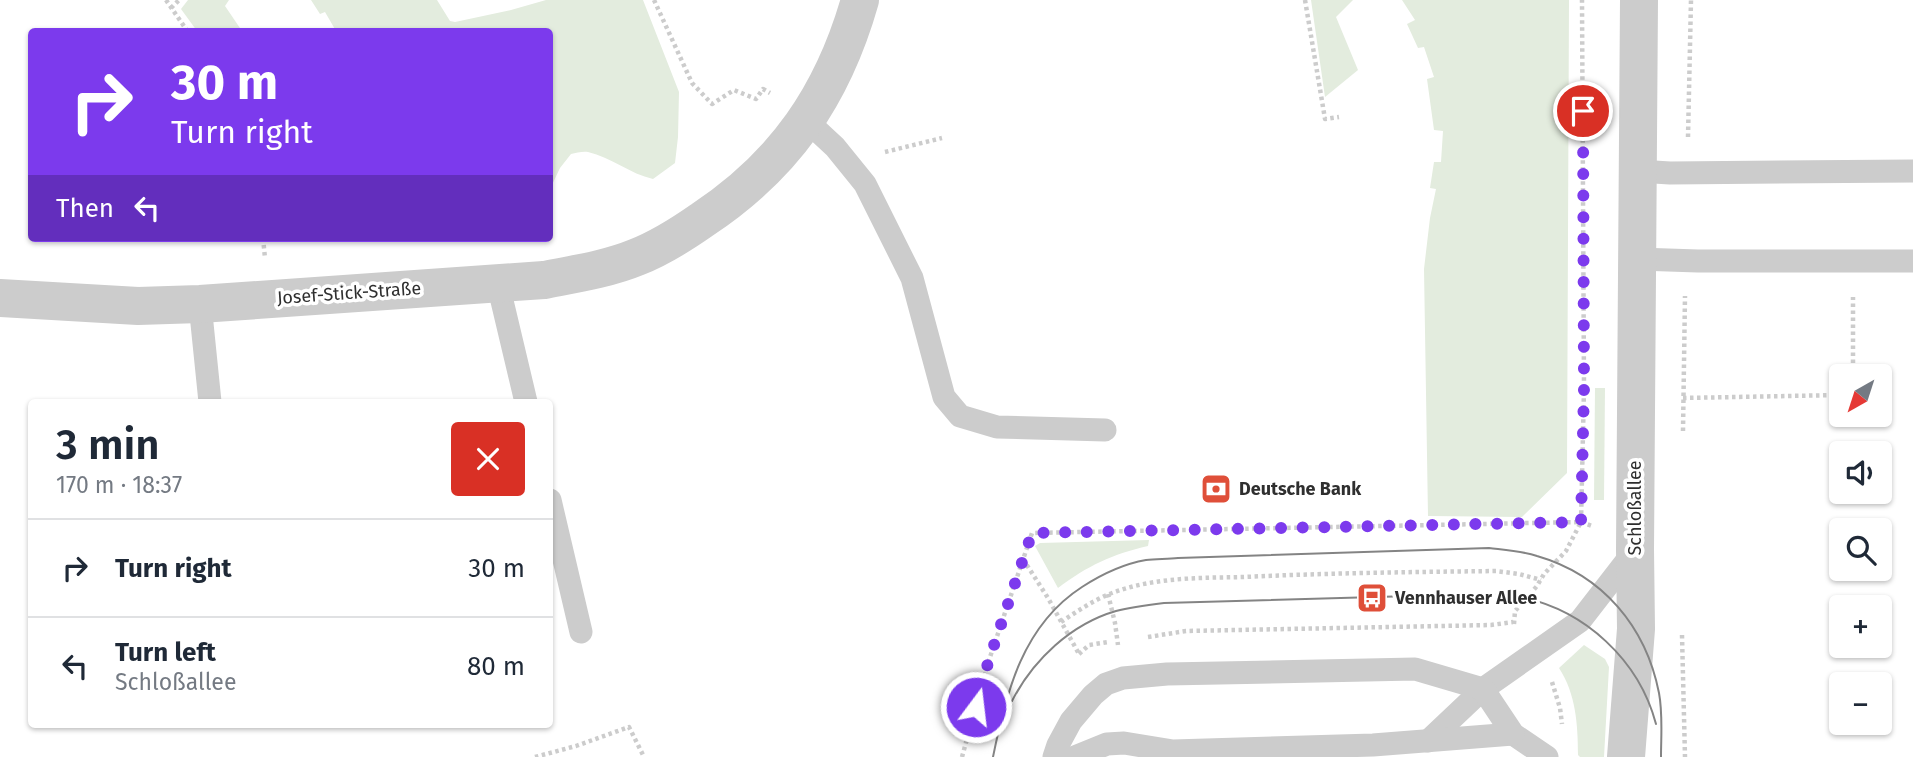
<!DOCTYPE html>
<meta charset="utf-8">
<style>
body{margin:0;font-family:"Fira Sans",sans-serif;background:#f2f2f3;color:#1f2937;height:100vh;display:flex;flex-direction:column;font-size:26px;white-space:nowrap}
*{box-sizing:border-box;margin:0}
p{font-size:23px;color:#747a83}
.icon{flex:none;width:38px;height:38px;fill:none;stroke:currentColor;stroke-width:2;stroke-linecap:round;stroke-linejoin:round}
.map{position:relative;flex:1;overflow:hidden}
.drawer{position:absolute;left:28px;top:399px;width:525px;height:329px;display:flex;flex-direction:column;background:#fff;border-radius:7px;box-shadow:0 2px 5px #0004}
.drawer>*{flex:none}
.hud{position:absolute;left:28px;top:28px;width:525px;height:214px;border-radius:7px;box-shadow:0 2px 5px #0004;background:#7c3aed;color:#fff;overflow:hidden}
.needle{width:46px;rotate:219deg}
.buttons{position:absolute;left:1829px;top:364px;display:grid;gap:14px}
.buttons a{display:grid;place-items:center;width:63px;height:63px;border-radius:7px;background:#fff;box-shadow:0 2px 5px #0004;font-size:35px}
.pin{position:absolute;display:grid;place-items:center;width:60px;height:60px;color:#fff;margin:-30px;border:4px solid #fff;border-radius:50%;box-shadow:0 2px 7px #0007}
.me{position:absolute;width:77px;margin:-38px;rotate:15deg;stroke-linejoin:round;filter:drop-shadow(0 0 5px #0008)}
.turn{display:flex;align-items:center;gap:24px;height:147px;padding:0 28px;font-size:32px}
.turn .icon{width:91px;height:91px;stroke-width:2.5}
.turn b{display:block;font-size:49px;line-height:60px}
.then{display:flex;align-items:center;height:66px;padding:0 28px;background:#0003;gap:14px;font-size:26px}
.round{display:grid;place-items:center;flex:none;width:74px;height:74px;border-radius:7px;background:#f2f2f3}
.overview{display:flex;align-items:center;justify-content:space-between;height:119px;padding:0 28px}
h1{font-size:42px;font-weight:600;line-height:52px}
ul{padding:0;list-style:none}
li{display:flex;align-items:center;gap:21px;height:98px;padding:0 28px;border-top:2px solid #e0e1e3}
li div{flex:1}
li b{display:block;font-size:26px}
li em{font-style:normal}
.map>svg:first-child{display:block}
.green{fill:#e3ecde}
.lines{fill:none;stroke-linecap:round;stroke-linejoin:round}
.path{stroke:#ccc;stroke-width:4.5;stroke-dasharray:3.5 3.5;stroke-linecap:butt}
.service{stroke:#ccc;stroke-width:23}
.minor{stroke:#ccc;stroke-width:38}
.tram{stroke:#848484;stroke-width:2}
.route{stroke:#7c3aed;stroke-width:12;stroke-dasharray:0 21.6}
.labels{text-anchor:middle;stroke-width:7;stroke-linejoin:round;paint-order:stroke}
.street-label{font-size:18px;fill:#2f2f2f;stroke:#fff}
.poi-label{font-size:18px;font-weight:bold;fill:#2f2f2f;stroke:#fff;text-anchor:start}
</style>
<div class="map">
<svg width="1913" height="757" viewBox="0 0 1913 757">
<rect width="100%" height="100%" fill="#fff"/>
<!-- green -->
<g class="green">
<path d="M188,0H229L225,6L242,31H197L181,9Z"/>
<path d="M311,0H437L450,21L455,22L511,10L546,0H643L679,92L678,137L675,163L653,179C630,174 611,157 588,152C583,151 576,153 571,154L560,168L550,189V32L336,31L325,12L320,14Z"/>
<path d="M1311,0H1353L1336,17L1358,70L1325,97Z"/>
<path d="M1402,0H1569L1567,473L1522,517L1428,516L1424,269L1430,218L1436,189L1430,188L1434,162H1441L1443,131L1434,130L1427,79L1434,77L1424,47L1418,48L1407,24L1415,20Z"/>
<path d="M1595,388H1605L1604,500H1594Z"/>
<path d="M1149,540L1148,546C1113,554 1087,566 1058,588L1035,546L1040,543Z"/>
<path d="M1584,645L1605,659L1609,667L1604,757H1580L1578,755C1578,725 1576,694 1559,668Z"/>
</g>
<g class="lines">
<!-- path -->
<g class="path">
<path d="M166,0L188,32"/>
<path d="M654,0L692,83L712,104L734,90L756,99L763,89L770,93"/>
<path d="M1305,0L1325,119L1339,117"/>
<path d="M171,8L179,0"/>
<path d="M1688,137L1691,0"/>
<path d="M885,152L942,138"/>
<path d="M263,238L265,258"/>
<path d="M1844,376V372L1853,371V297"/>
<path d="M1683,398L1841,395"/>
<path d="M1683,431L1685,296"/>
<path d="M1023,559L1048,598L1079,654"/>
<path d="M1108,594L1115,623L1118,645"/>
<path d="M1061,622C1076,612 1091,602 1107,595C1150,577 1199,578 1244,577C1328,573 1412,572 1496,571L1519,574L1541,580"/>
<path d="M1514,624L1515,611L1537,586L1544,574L1566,551L1581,522L1584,388L1582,0"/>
<path d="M1682,635L1685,757"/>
<path d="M1148,637L1186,631L1491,625L1513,622"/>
<path d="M1079,654L1089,645L1108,642"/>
<path d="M1552,682L1560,708L1562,724"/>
<path d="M535,757L576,746L629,727L644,757"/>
<path d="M962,757L988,663L1032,533L1581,522L1592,526"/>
</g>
<!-- service -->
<g class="service">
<path d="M807,121L835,147L865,184L912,278L944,397L960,416L997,427L1105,430"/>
<path d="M1638,171L1670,173L1913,171"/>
<path d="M1638,259L1698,261H1913"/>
<path d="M498,284L526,402"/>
<path d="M200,304L210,402"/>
<path d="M550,500L581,632"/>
<path d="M1428,741L1483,689L1580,621L1635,550"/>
<path d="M1054,757L1058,745L1071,721L1093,695L1106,684L1123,678L1167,674L1415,669L1483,689L1513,734L1547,757"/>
<path d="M1075,757L1107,744L1124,743L1173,751L1373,745L1513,734"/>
</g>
<!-- minor -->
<g class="minor">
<path d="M0,298L138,306L200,304L544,280C575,274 608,269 637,257C660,248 682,234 702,220C785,165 833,95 860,0"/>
<path d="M1626,757L1636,629L1635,550L1639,0"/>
</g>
<!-- tram -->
<g class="tram">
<path d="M1012,701C1033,660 1071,624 1116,611C1131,607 1147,605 1164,603L1482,594C1494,595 1508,595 1520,597C1585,610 1639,660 1656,724"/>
<path d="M993,757C1006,692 1023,625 1082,587C1102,574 1123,564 1146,560C1157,559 1168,559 1178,558L1489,548C1506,550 1522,551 1537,556C1603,575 1646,627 1659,693C1663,714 1661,736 1661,757"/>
</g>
</g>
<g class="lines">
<!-- route -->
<path class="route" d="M976,707L988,663L1032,533L1581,522L1584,388L1583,111"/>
</g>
<!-- icons -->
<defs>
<g id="bank-square" transform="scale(1.575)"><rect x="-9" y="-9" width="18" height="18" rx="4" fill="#df4f39" stroke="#fff"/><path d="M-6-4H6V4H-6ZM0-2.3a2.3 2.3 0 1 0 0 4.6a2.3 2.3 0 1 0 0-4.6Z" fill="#fff"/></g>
<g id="bus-square" transform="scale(1.575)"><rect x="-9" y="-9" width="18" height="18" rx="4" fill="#df4f39" stroke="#fff"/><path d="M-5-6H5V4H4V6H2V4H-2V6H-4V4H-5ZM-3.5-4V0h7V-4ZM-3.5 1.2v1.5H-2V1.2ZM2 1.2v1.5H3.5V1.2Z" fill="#fff"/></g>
</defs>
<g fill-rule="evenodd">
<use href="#bank-square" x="1216" y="489"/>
<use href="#bus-square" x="1372" y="598"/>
</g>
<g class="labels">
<!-- street labels -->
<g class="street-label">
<text transform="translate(349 293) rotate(-4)" y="6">Josef-Stick-Straße</text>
<text transform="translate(1635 508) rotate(-90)" y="6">Schloßallee</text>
</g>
<!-- poi labels -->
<g class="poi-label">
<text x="1239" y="495">Deutsche Bank</text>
<text x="1395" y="604">Vennhauser Allee</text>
</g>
</g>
</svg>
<div class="buttons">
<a><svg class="needle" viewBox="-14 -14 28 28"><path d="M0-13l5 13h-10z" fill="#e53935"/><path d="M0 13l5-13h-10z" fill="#747a83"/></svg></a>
<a><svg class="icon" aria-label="sound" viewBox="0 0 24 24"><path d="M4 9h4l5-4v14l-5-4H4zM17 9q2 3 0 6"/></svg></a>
<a><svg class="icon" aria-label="search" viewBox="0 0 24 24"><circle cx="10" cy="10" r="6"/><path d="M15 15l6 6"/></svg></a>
<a>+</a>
<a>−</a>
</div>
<div class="pin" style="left:1583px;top:111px;background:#d93025"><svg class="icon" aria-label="arrive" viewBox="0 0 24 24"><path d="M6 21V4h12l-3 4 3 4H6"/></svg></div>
<svg class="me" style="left:976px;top:707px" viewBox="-20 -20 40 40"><circle r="17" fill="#7c3aed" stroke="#fff" stroke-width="3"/><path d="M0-11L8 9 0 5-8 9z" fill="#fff"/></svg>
<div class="hud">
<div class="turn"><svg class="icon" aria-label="right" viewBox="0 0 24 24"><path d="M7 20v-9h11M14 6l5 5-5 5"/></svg><div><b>30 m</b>Turn right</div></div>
<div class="then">Then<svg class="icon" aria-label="left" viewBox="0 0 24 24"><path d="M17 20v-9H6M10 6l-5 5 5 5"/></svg></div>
</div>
<section class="drawer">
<div class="overview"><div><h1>3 min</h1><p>170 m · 18:37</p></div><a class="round" style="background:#d93025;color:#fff"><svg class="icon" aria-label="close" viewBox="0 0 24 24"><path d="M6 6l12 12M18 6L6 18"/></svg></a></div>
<ul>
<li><svg class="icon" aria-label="right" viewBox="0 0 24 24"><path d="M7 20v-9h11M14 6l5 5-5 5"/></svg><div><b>Turn right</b></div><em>30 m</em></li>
<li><svg class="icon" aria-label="left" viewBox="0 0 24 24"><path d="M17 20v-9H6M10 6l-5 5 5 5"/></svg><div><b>Turn left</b><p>Schloßallee</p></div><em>80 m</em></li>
</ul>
</section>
</div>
